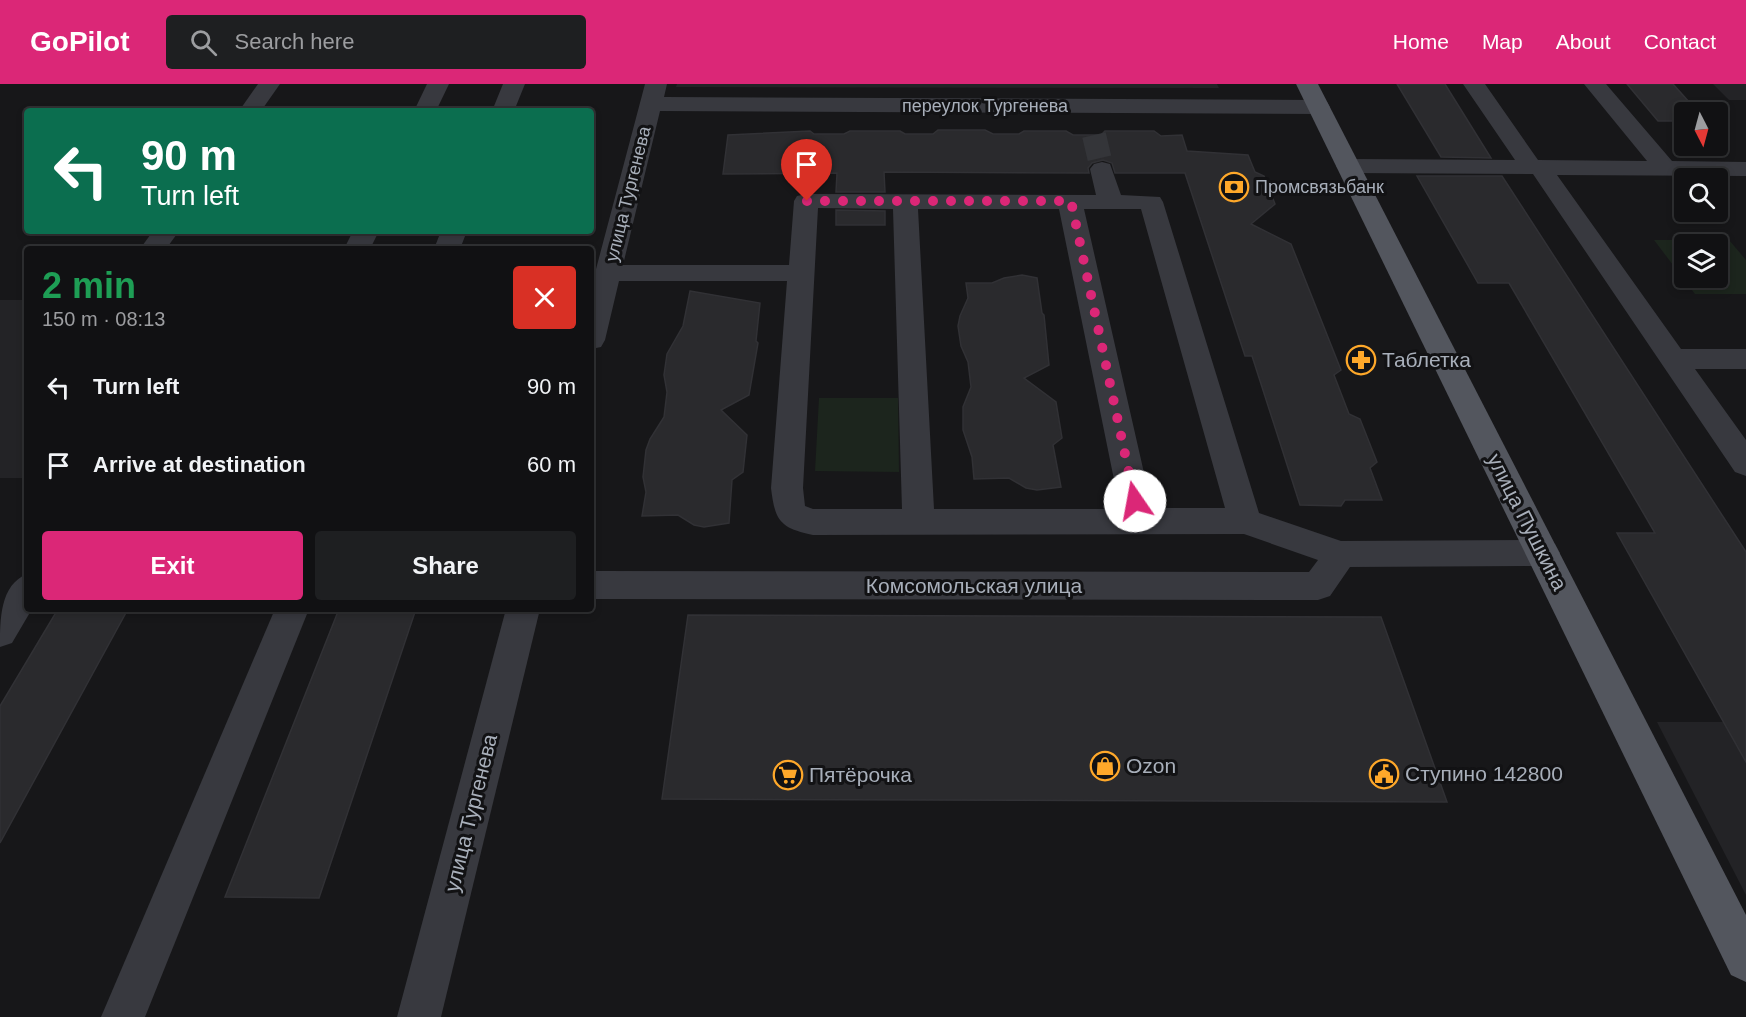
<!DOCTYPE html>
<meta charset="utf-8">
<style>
body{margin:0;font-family:Arial,sans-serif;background:#1e1f21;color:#f1f3f6;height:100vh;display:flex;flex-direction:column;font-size:22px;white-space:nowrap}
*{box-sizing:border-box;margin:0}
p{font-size:20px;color:#9c9da0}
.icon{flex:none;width:33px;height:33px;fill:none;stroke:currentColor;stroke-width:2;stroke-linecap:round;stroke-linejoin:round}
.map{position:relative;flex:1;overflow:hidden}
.details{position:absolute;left:24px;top:162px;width:570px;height:366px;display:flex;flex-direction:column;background:#111113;border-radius:6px;box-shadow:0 3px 9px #0003,0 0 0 2px #303133}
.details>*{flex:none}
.hud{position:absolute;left:24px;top:24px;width:570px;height:126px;border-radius:6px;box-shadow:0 3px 9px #0003,0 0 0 2px #303133;background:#0b6e4f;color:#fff;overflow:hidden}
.needle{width:39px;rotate:174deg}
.fabs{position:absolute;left:1674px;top:18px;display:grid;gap:12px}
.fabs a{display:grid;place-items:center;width:54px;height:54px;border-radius:6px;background:#111113;box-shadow:0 3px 9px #0003,0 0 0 2px #303133;font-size:30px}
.pin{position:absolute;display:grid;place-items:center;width:51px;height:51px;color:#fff;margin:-62px -26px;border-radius:50% 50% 50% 0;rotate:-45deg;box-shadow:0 0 6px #0007}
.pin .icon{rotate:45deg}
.me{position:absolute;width:66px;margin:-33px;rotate:348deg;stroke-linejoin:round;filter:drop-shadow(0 0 4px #0008)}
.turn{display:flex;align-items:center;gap:21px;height:126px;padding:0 18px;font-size:27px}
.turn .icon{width:78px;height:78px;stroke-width:2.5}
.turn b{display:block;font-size:42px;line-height:51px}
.round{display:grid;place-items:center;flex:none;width:63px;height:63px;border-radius:6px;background:#1e1f21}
.summary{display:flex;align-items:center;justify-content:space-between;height:102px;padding:0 18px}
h1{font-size:36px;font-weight:700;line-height:45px;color:#1e9e55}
.primary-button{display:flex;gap:12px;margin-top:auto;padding:12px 18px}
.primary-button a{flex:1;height:69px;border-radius:6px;background:#db2777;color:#fff;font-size:24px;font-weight:700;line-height:69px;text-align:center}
.primary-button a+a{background:#1e1f21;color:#f1f3f6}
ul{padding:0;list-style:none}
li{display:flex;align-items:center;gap:18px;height:78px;padding:0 18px}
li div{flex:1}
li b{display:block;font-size:22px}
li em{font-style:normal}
header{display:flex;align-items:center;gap:36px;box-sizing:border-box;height:84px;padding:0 30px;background:#db2777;color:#fff}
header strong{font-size:28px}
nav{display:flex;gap:33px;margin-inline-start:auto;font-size:21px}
.search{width:420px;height:54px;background:#1e1f21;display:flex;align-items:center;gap:15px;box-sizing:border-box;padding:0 21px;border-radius:6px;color:#9c9da0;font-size:22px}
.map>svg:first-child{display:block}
.built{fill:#232326}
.green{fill:#1c251d;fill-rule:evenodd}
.building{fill:#2a2a2d;stroke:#313135;stroke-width:1.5}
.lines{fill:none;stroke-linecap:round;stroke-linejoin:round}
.minor-tunnel{stroke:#343539;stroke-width:24;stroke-dasharray:24 12;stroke-linecap:butt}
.minor{fill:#38393f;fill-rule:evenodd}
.major{fill:#53565e;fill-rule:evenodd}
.route{stroke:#db2777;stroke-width:10;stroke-dasharray:0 18}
.labels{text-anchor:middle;stroke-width:6;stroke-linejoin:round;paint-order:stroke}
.far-street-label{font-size:18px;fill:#a8afba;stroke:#121214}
.far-poi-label{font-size:18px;fill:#a8afba;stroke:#121214;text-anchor:start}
.poi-label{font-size:21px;fill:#a8afba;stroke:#121214;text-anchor:start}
.street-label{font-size:21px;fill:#a8afba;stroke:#121214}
</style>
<header>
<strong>GoPilot</strong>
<div class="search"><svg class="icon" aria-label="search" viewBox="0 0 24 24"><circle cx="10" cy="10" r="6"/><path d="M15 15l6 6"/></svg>Search here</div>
<nav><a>Home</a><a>Map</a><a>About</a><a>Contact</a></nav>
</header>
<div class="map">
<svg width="1746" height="933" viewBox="0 0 1746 933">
<rect width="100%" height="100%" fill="#171719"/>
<!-- built -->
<g class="built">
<path d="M677,0H1217L1219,4L676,3Z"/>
<path d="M1713,0H1746V16H1729Z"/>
<rect x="0" y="216" width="27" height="178"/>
<path d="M1657,638H1746V811Z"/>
</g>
<!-- green -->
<g class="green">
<path d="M1654,156H1729L1746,176V210H1695ZM1684,160H1718V194H1684Z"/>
<path d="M819,314H898L899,388L815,387Z"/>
</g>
<!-- building -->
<g class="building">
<path d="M1397,0H1445L1491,74L1441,73Z"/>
<path d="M1627,0H1673L1698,28H1684V37H1658Z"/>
<path d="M938,46H985L993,50H1019L1024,47H1066L1073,51H1101L1105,47H1154L1161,52L1182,51L1187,67L1248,71L1255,88L1264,92L1275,120L1251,140L1291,160L1341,286L1334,291L1349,330L1360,335L1377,378L1370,384L1382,416H1345L1341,422L1300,421L1252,272H1245L1185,89H1115L1112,79L1103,76L1092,79L1088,84L1089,89L884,88L885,108H836L837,89L723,90L728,51L810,47L814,50H844L850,47H900L905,50H933Z"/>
<path d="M1417,92H1502L1746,468V678L1617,449H1655L1509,199H1478Z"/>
<path d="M836,126L885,127V141H836Z"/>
<path d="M1022,191L1037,194L1042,229L1044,231L1049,281L1024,294L1056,318L1062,354L1053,361L1061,403L1037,406L1026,404L1009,394L974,395L972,373L963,346V323L971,303L968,278L961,262L958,242L960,232L968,214L966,199H992L1004,194Z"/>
<path d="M690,207L760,219L756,257L758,259L749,311L721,326L747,351L743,388L732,396L729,439L704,443L694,441L678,431L642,432L646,408L643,393L646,366L650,355L664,333L667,308L664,291L667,270L683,242Z"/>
<path d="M58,525H128L0,759V622Z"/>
<path d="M339,525H416L319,814L225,813Z"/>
<path d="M688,531L1381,533L1447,718L662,715Z"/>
</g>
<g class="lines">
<!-- minor-tunnel -->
<path class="minor-tunnel" d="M1094,51L1102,85"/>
<!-- minor -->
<g class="minor">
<path d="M258,0H280L261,27H239Z"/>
<path d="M427,0H449L436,27H414Z"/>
<path d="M503,0H525L514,27H492Z"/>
<path d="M645,0H667L664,13L1319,16L1327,18L1330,23L1327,28L1319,30L660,27L623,181H789L794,117L797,112L806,110L1096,111L1090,85L1094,80L1102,78L1110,80L1121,111L1160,113L1163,118L1259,429L1341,457L1543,456L1555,460L1560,469L1555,478L1543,482L1350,483L1330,512L1318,516L591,515V487L1309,488L1318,476L1244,450L813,451C780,444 775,437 771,404L787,197H619L605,256L601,263L591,265V204ZM818,124L893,125L902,425H813L805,422L803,404ZM918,125H1059L1120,425H934ZM1084,125H1141L1225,424H1152Z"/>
<path d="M1463,0H1485L1538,76L1647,77L1584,0H1606L1672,77L1746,78V92L1557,91L1681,265H1746V285H1695L1746,356V392L1735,388L1533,90L1348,89L1340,87L1336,82L1340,77L1348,75L1515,76Z"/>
<path d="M153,147H179L166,165H140Z"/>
<path d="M353,147H379L370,165H344Z"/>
<path d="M441,147H467L460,165H434Z"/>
<path d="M27,490V525H32L12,559L0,563C0,535 0,501 27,490Z"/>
<path d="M275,525H309L145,933H101Z"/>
<path d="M506,525H540L441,933H397Z"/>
</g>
<!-- major -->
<path class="major" d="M1296,0H1318L1746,831V898L1731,891Z"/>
</g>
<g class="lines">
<!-- route -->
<path class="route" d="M807,117H1071L1135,417"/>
</g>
<!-- icons -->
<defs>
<g id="bank-ring" transform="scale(1.5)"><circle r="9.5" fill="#121214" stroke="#fea82a" stroke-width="1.5"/><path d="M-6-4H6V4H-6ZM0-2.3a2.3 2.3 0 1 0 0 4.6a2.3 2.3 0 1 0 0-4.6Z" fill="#fea82a"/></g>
<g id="pharmacy-ring" transform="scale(1.5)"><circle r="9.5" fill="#121214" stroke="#fea82a" stroke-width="1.5"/><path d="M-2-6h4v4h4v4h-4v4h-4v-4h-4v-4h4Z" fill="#fea82a"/></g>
<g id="shop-ring" transform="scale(1.5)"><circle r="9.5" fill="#121214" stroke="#fea82a" stroke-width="1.5"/><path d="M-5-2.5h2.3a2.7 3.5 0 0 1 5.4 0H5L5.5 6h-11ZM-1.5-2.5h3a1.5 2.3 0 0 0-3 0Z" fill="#fea82a"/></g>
<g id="civic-ring" transform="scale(1.5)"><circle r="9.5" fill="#121214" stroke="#fea82a" stroke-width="1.5"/><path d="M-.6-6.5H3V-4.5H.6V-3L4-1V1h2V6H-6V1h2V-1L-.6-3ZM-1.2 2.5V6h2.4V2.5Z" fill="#fea82a"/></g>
<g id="supermarket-ring" transform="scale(1.5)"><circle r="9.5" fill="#121214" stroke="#fea82a" stroke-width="1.5"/><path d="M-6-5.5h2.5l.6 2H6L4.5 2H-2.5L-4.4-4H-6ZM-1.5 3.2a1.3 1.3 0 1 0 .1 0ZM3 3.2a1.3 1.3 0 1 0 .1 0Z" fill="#fea82a"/></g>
</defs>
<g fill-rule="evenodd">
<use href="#bank-ring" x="1234" y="103"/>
<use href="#pharmacy-ring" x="1361" y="276"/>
<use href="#shop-ring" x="1105" y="682"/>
<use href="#civic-ring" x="1384" y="690"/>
<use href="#supermarket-ring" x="788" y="691"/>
</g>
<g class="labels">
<!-- far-street labels -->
<g class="far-street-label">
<text x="985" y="28">переулок Тургенева</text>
<text transform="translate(628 110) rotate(-76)" y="6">улица Тургенева</text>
</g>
<!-- far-poi labels -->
<g class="far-poi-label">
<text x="1255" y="109">Промсвязьбанк</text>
</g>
<!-- poi labels -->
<g class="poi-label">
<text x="1382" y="283">Таблетка</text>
<text x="1126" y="689">Ozon</text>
<text x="1405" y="697">Ступино 142800</text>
<text x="809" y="698">Пятёрочка</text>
</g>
<!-- street labels -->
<g class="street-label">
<text transform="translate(1527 438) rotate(63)" y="7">улица Пушкина</text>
<text x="974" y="509">Комсомольская улица</text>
<text transform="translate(471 729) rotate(-76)" y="7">улица Тургенева</text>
</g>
</g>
</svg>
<div class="fabs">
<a><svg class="needle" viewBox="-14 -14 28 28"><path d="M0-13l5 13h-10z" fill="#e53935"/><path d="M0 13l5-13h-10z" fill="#9c9da0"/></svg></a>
<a><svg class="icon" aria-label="search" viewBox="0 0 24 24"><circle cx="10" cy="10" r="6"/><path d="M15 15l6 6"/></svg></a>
<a><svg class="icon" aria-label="layers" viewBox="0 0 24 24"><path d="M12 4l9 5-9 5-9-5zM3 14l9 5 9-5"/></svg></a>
</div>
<div class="pin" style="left:807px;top:117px;background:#d93025"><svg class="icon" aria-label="arrive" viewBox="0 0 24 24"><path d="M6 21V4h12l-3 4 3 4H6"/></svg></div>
<svg class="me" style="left:1135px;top:417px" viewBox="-20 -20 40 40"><circle r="19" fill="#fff"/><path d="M0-13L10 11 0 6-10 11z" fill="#db2777"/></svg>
<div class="hud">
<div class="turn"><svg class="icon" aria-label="left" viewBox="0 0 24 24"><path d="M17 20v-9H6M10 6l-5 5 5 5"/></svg><div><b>90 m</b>Turn left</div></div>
</div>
<section class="details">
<div class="summary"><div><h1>2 min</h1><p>150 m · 08:13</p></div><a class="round" style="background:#d93025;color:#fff"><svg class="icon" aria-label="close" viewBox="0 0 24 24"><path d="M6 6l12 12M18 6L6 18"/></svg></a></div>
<ul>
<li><svg class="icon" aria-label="left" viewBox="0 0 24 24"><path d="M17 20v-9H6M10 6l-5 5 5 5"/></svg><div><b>Turn left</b></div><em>90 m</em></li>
<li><svg class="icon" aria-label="arrive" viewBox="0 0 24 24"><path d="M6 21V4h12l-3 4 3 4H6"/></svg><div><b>Arrive at destination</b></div><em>60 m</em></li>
</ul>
<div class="primary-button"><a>Exit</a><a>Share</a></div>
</section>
</div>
